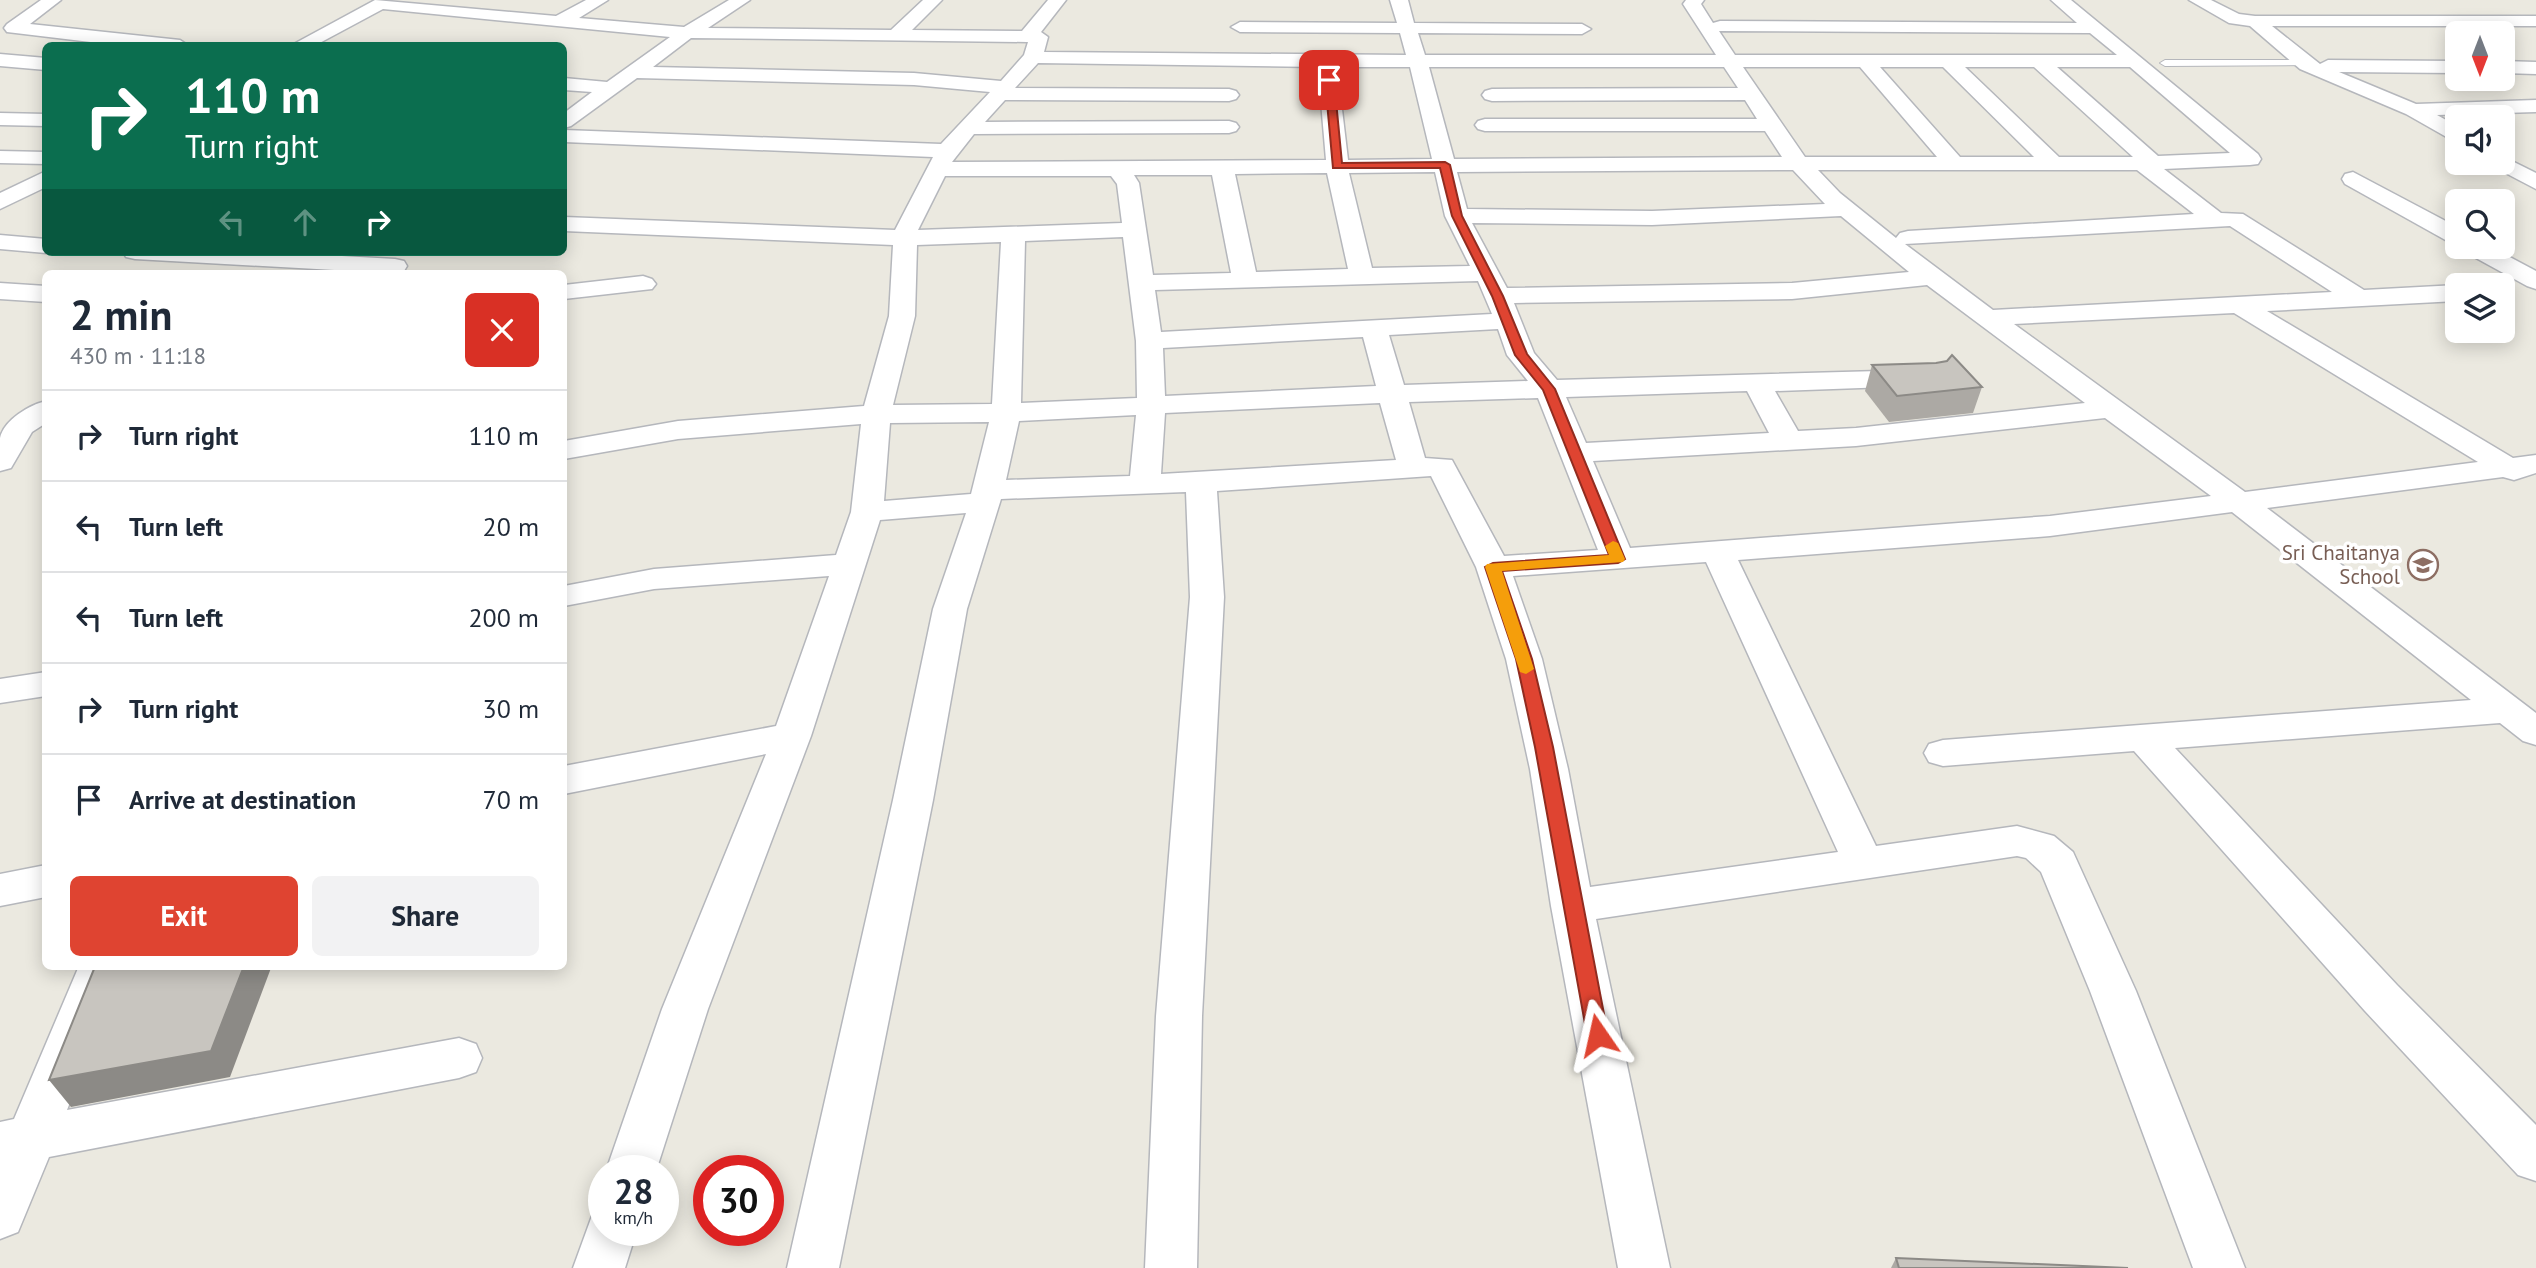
<!DOCTYPE html>
<meta charset="utf-8">
<style>
body{margin:0;font-family:"PT Sans",sans-serif;background:#f2f2f3;color:#1f2937;height:100vh;display:flex;flex-direction:column;font-size:26px;white-space:nowrap}
*{box-sizing:border-box;margin:0}
p{font-size:23px;color:#747a83}
.icon{flex:none;width:38px;height:38px;fill:none;stroke:currentColor;stroke-width:2;stroke-linecap:round;stroke-linejoin:round}
.map{position:relative;flex:1;overflow:hidden}
.side{position:absolute;left:42px;top:270px;width:525px;height:700px;display:flex;flex-direction:column;background:#fff;border-radius:10px;box-shadow:0 4px 18px #0003}
.side>*{flex:none}
.banner{position:absolute;left:42px;top:42px;width:525px;height:214px;border-radius:10px;box-shadow:0 4px 18px #0003;background:#0b6e4f;color:#fff;overflow:hidden}
.needle{width:46px;rotate:180deg}
.buttons{position:absolute;left:2445px;top:21px;display:grid;gap:14px}
.buttons a{display:grid;place-items:center;width:70px;height:70px;border-radius:10px;background:#fff;box-shadow:0 4px 18px #0003;font-size:35px}
.speed{position:absolute;left:588px;top:1155px;display:flex;gap:14px;font-size:35px;font-weight:700;text-align:center}
.speed>*{display:grid;place-content:center;width:91px;height:91px;border-radius:50%;background:#fff;box-shadow:0 4px 18px #0003;line-height:1}
.speed small{font-size:18px;font-weight:400}
.speed .limit{border:10px solid #d22;background:#fff;color:#111}
.pin{position:absolute;display:grid;place-items:center;width:60px;height:60px;color:#fff;margin:-30px;border-radius:14px;box-shadow:0 4px 10px #0006}
.me{position:absolute;width:77px;margin:-38px;rotate:349deg;stroke-linejoin:round;filter:drop-shadow(0 0 5px #0008)}
.turn{display:flex;align-items:center;gap:24px;height:147px;padding:0 28px;font-size:32px}
.turn .icon{width:91px;height:91px;stroke-width:2.5}
.turn b{display:block;font-size:49px;line-height:60px}
.lanes{display:flex;align-items:center;height:66px;padding:0 28px;background:#0003;justify-content:center;gap:35px;direction:ltr}
.lanes .off{opacity:.35}
.round{display:grid;place-items:center;flex:none;width:74px;height:74px;border-radius:10px;background:#f2f2f3}
.summary{display:flex;align-items:center;justify-content:space-between;height:119px;padding:0 28px}
h1{font-size:42px;font-weight:800;line-height:52px}
.cta{display:flex;gap:14px;margin-top:auto;padding:14px 28px}
.cta a{flex:1;height:80px;border-radius:10px;background:#df4431;color:#fff;font-size:28px;font-weight:800;line-height:80px;text-align:center}
.cta a+a{background:#f2f2f3;color:#1f2937}
ul{padding:0;list-style:none}
li{display:flex;align-items:center;gap:21px;height:91px;padding:0 28px;border-top:2px solid #e0e1e3}
li div{flex:1}
li b{display:block;font-size:26px}
li em{font-style:normal}
.map>svg:first-child{display:block}
.lines{fill:none;stroke-linecap:round;stroke-linejoin:round}
.service-casing{stroke:#b5b7bc;stroke-width:2}
.minor-casing{stroke:#b5b7bc;stroke-width:3}
.service{fill:#fff;fill-rule:evenodd}
.minor{fill:#fff;fill-rule:evenodd}
.wall{fill:#aca9a4}
.shaded-wall{fill:#8c8a86}
.building{fill:#c8c5bf;stroke:#8c8a86;stroke-width:2}
.route{fill:#df4431;stroke:#912c20;stroke-width:2}
.slow{fill:#f59e0b}
.labels{text-anchor:middle;stroke-width:7;stroke-linejoin:round;paint-order:stroke}
.education-label{font-size:21px;fill:#785e54;stroke:#fff;text-anchor:end}
</style>
<div class="map">
<svg width="2536" height="1268" viewBox="0 0 2536 1268">
<rect width="100%" height="100%" fill="#ebe9e0"/>
<g class="lines">
<!-- service casing -->
<g class="service-casing">
<path id="service" d="M2304,60L2309,63L2307,65L2165,66L2160,63L2165,60Z"/>
</g>
<!-- minor casing -->
<g class="minor-casing">
<g id="minor">
<path d="M41,0H61L30,24L180,40L189,46H124L7,32L4,28L7,24Z"/>
<path d="M375,0L556,16L586,0H608L579,18L684,27L729,0H750L708,28L891,30L923,0H942L912,30L1022,31L1048,0H1066L1041,32L1048,37L1044,52L1406,55L1400,33L1240,32L1231,27L1240,22L1397,23L1390,0H1408L1414,23L1582,24L1591,29L1582,34L1418,33L1425,55H1716L1683,4L1686,0H1704L1701,4L1713,23L1720,21L2077,23L2051,0H2071L2258,154L2261,159L2258,164L2250,165L2164,169L2221,213L2243,214L2364,290L2457,285V301L2267,311L2513,458L2536,455V473L2514,480L2503,477L2267,508L2536,713V745L2523,741L2500,723L2175,748L2397,985L2536,1125V1181L2518,1175L2365,1011L2134,751L1943,766L1929,762L1924,753L1929,744L1943,740L2471,700L2232,512L2050,536L1738,560L1876,846L2017,826L2054,836L2073,852L2136,991L2245,1268H2193L2090,991L2041,872L2026,858L2017,856L1596,919L1670,1268H1618L1551,906L1530,769L1506,659L1476,567L1431,476L1217,491L1224,597L1202,1016L1197,1268H1145L1156,1016L1190,597L1186,492L1001,499L967,609L933,800L839,1268H787L893,800L933,609L966,513L880,520L811,736L708,1009L656,1171H606L662,1009L766,754L564,794V766L776,726L829,576L654,589L564,606V586L654,569L836,555L851,512L861,424L678,439L564,459V441L678,421L864,406L889,316L893,245L564,231V217L895,230L933,157L564,142V130L941,144L990,92L914,85L637,78L571,126L564,128V113L592,92L564,90V78L607,82L670,37L383,9L314,46H290ZM1719,31L2090,33L2117,55H1735ZM691,38L1027,42H1028L1024,55L1001,81L914,73L653,67ZM1038,63L1318,67L1326,160L952,162L974,134L1229,133L1236,131L1239,127L1236,123L1229,121L985,122L1005,100L1229,101L1236,99L1239,95L1236,91L1229,89L1015,88ZM1337,67H1410L1432,159L1348,160ZM1429,67H1724L1738,88L1492,89L1485,91L1482,95L1485,99L1492,101L1745,100L1757,119H1485L1478,121L1475,125L1478,129L1485,131H1765L1782,157L1454,159ZM1743,67H1860L1937,157H1805ZM1880,67H1943L2034,157H1960ZM1965,67H2034L2133,157H2059ZM2057,67H2130L2230,153L2158,156ZM1793,170L1825,204L1652,211L1467,209L1457,172ZM1818,170H2137L2194,214L1908,231L1900,233L1896,238L1840,193ZM1435,172L1445,216L1470,266L1372,268L1349,173ZM1327,173L1348,269L1256,272L1235,174ZM1134,175H1212L1231,273L1153,275L1139,183ZM945,176H1111L1117,184L1122,223L918,230ZM1841,216L1909,272L1792,283L1507,288L1472,223L1652,225ZM2230,226L2332,292L1993,310L1905,244ZM1123,237L1136,341L1137,398L1021,403L1025,241ZM1001,242L992,404L893,405L915,316L917,245ZM1478,281L1492,314L1161,332L1155,290ZM1927,285L2085,403L1856,428L1798,431L1775,391L1916,386L1926,384L1930,378L1926,372L1916,370L1557,380L1534,353L1514,303L1792,299ZM2234,313L2478,462L2245,492L2014,324ZM1498,329L1507,355L1528,381L1404,385L1389,335ZM1363,337L1376,386L1165,396L1163,348ZM1747,391L1769,433L1586,443L1566,397ZM1538,398L1598,550L1504,556L1452,460L1425,458L1409,402ZM1380,403L1396,460L1161,474L1165,413ZM1136,415L1130,476L1006,480L1019,421ZM2105,418L2211,496L2050,516L1630,548L1593,461L1856,446ZM989,422L971,494L884,501L890,423ZM1706,562L1838,852L1590,887L1568,769L1542,659L1513,576Z"/>
<path d="M2189,0H2211L2239,14L2255,16H2536V26H2272L2320,64L2328,60L2457,61V73L2339,72L2416,104L2536,100V112L2437,115L2457,126V141L2450,139L2406,114L2300,69L2250,26L2229,23Z"/>
<path d="M0,54L46,58V70L0,66Z"/>
<path d="M2502,61L2536,62V74L2502,73Z"/>
<path d="M0,113L46,114V126L0,125Z"/>
<path d="M0,151L46,152V164L0,163Z"/>
<path d="M2502,156L2536,173V189L2494,167L2492,163H2502Z"/>
<path d="M46,171V187L0,209V193Z"/>
<path d="M2353,172L2457,227V244L2449,242L2345,184L2342,179L2345,174Z"/>
<path d="M0,235L46,239V252H51L46,253L0,249Z"/>
<path d="M2462,247H2491L2536,271V289L2527,286L2465,252Z"/>
<path d="M123,252H271L395,259L404,261L407,266L404,271L388,273L135,259L126,257Z"/>
<path d="M643,276L652,279L656,284L652,289L564,299V285Z"/>
<path d="M0,283L46,286V302L0,299Z"/>
<path d="M46,401V423L32,432L11,468L0,471C0,461 0,448 0,438C4,420 29,405 46,401Z"/>
<path d="M46,672V696L0,703V679Z"/>
<path d="M46,865V897L0,906V874Z"/>
<path d="M79,966H123L67,1110L459,1038L476,1044L482,1058L476,1072L459,1078L49,1157L18,1232L0,1239V1122L14,1119Z"/>
<path d="M604,1209V1230H637L625,1268H573L593,1213Z"/>
</g>
</g>
<!-- service -->
<use href="#service" class="service"/>
<!-- minor -->
<use href="#minor" class="minor"/>
</g>
<!-- wall -->
<g class="wall">
<path d="M1872,365L1982,387L1973,413L1889,422L1865,391Z"/>
<path d="M1896,1258L2128,1268H1891Z"/>
</g>
<!-- shaded-wall -->
<path class="shaded-wall" d="M244,966H270L271,968L230,1077L71,1107L49,1080Z"/>
<!-- building -->
<g class="building">
<path d="M1952,355L1982,387L1897,396L1872,365L1936,363L1947,361Z"/>
<path d="M113,966H244L211,1051L49,1080L94,969Z"/>
<path d="M1896,1258L2128,1268H1899Z"/>
</g>
<!-- route -->
<path class="route" d="M1329,78L1334,80L1342,163L1445,162L1450,165L1462,216L1503,296L1527,354L1555,389L1625,559L1618,563L1502,571L1532,659L1553,747L1608,1035L1605,1041L1598,1044L1590,1041L1587,1035L1535,747L1516,659L1485,567L1493,563L1609,555L1543,390L1515,355L1492,296L1452,216L1440,168H1333L1325,80Z"/>
<!-- slow -->
<path class="slow" d="M1613,541L1618,543L1625,559L1623,562L1502,571L1534,669L1526,674L1520,672L1485,567L1487,564L1609,555L1605,546Z"/>
<!-- icons -->
<defs>
<g id="school-ring" transform="scale(1.575)"><circle r="9.5" fill="#fff" stroke="#8d6e63" stroke-width="1.5"/><path d="M0-5L7-2L0 1L-7-2ZM-4 1L0 2.5L4 1V4Q0 6-4 4Z" fill="#8d6e63"/></g>
</defs>
<g fill-rule="evenodd">
<use href="#school-ring" x="2423" y="565"/>
</g>
<g class="labels">
<!-- education labels -->
<g class="education-label">
<text x="2400" y="560">Sri Chaitanya<tspan x="2400" dy="24">School</tspan></text>
</g>
</g>
</svg>
<div class="buttons">
<a><svg class="needle" viewBox="-14 -14 28 28"><path d="M0-13l5 13h-10z" fill="#e53935"/><path d="M0 13l5-13h-10z" fill="#747a83"/></svg></a>
<a><svg class="icon" aria-label="sound" viewBox="0 0 24 24"><path d="M4 9h4l5-4v14l-5-4H4zM17 9q2 3 0 6"/></svg></a>
<a><svg class="icon" aria-label="search" viewBox="0 0 24 24"><circle cx="10" cy="10" r="6"/><path d="M15 15l6 6"/></svg></a>
<a><svg class="icon" aria-label="layers" viewBox="0 0 24 24"><path d="M12 4l9 5-9 5-9-5zM3 14l9 5 9-5"/></svg></a>
</div>
<div class="speed"><div>28<small>km/h</small></div><div class="limit">30</div></div>
<div class="pin" style="left:1329px;top:80px;background:#d93025"><svg class="icon" aria-label="arrive" viewBox="0 0 24 24"><path d="M6 21V4h12l-3 4 3 4H6"/></svg></div>
<svg class="me" style="left:1598px;top:1035px" viewBox="-20 -20 40 40"><path d="M0-17L14 15 0 8-14 15z" fill="#df4431" stroke="#fff" stroke-width="4"/></svg>
<div class="banner">
<div class="turn"><svg class="icon" aria-label="right" viewBox="0 0 24 24"><path d="M7 20v-9h11M14 6l5 5-5 5"/></svg><div><b>110 m</b>Turn right</div></div>
<div class="lanes"><svg class="icon off" aria-label="left" viewBox="0 0 24 24"><path d="M17 20v-9H6M10 6l-5 5 5 5"/></svg><svg class="icon off" aria-label="ahead" viewBox="0 0 24 24"><path d="M12 20V5M6 11l6-6 6 6"/></svg><svg class="icon" aria-label="right" viewBox="0 0 24 24"><path d="M7 20v-9h11M14 6l5 5-5 5"/></svg></div>
</div>
<section class="side">
<div class="summary"><div><h1>2 min</h1><p>430 m · 11:18</p></div><a class="round" style="background:#d93025;color:#fff"><svg class="icon" aria-label="close" viewBox="0 0 24 24"><path d="M6 6l12 12M18 6L6 18"/></svg></a></div>
<ul>
<li><svg class="icon" aria-label="right" viewBox="0 0 24 24"><path d="M7 20v-9h11M14 6l5 5-5 5"/></svg><div><b>Turn right</b></div><em>110 m</em></li>
<li><svg class="icon" aria-label="left" viewBox="0 0 24 24"><path d="M17 20v-9H6M10 6l-5 5 5 5"/></svg><div><b>Turn left</b></div><em>20 m</em></li>
<li><svg class="icon" aria-label="left" viewBox="0 0 24 24"><path d="M17 20v-9H6M10 6l-5 5 5 5"/></svg><div><b>Turn left</b></div><em>200 m</em></li>
<li><svg class="icon" aria-label="right" viewBox="0 0 24 24"><path d="M7 20v-9h11M14 6l5 5-5 5"/></svg><div><b>Turn right</b></div><em>30 m</em></li>
<li><svg class="icon" aria-label="arrive" viewBox="0 0 24 24"><path d="M6 21V4h12l-3 4 3 4H6"/></svg><div><b>Arrive at destination</b></div><em>70 m</em></li>
</ul>
<div class="cta"><a>Exit</a><a>Share</a></div>
</section>
</div>
